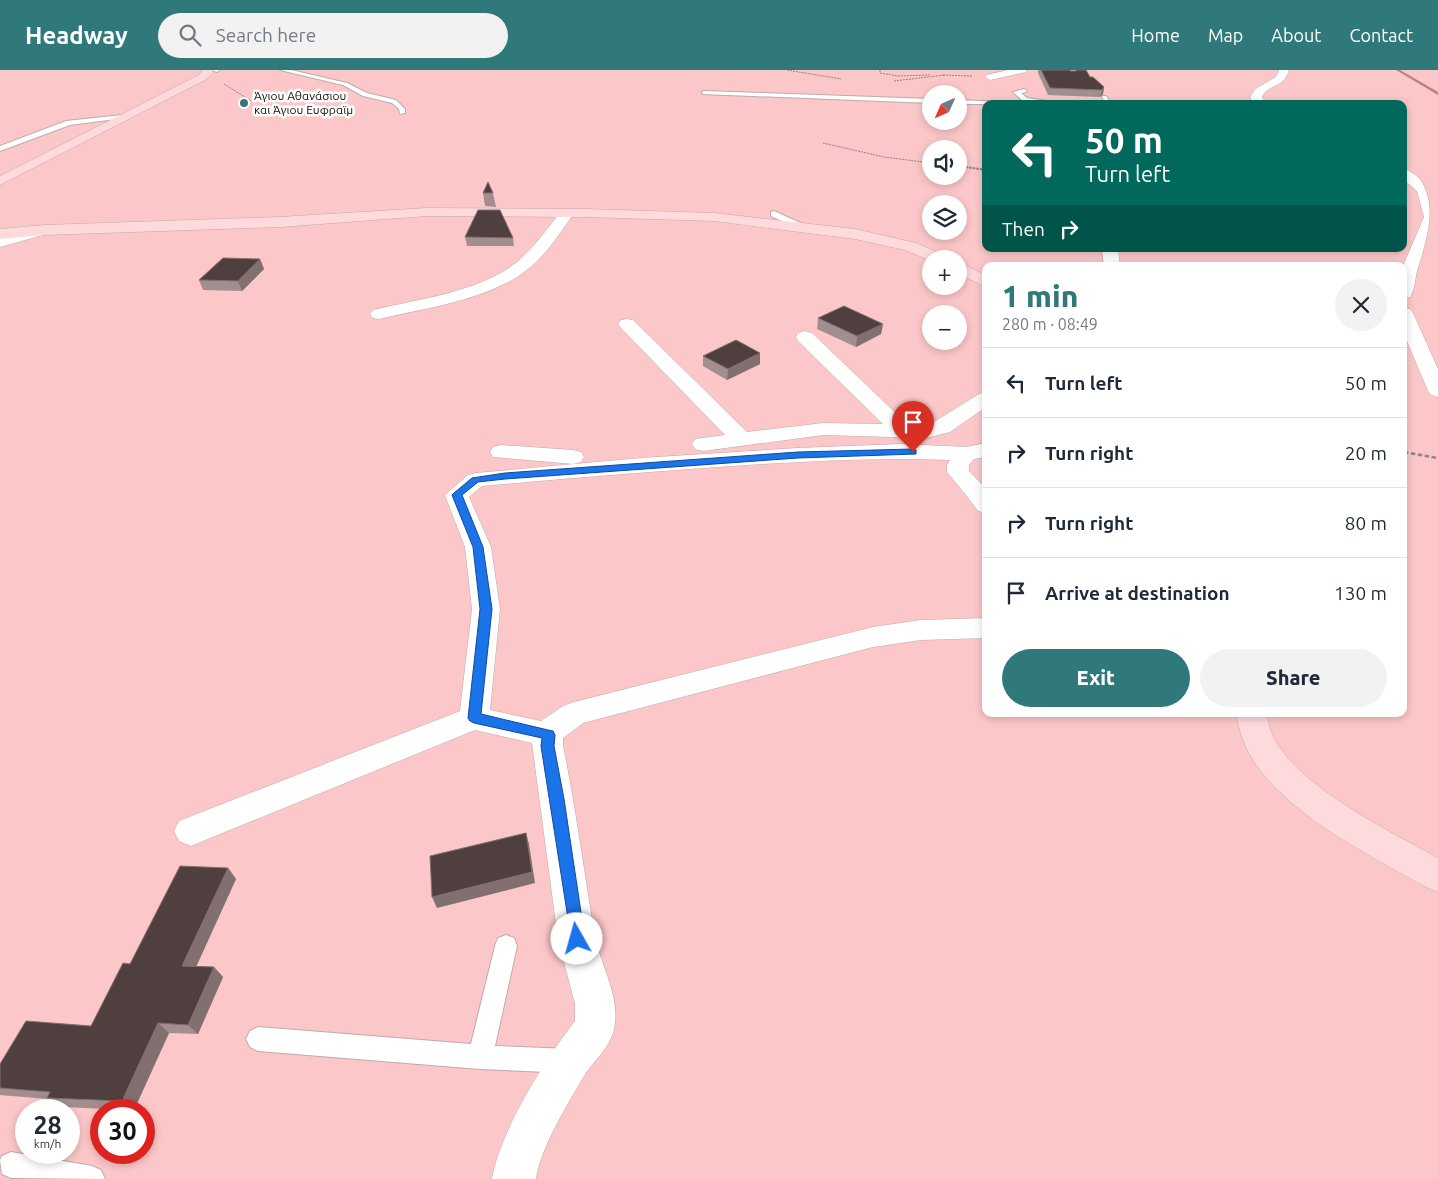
<!DOCTYPE html>
<meta charset="utf-8">
<style>
body{margin:0;font-family:Ubuntu,sans-serif;background:#f2f2f3;color:#1f2937;height:100vh;display:flex;flex-direction:column;font-size:19px;white-space:nowrap}
*{box-sizing:border-box;margin:0}
p{font-size:16px;color:#747a83}
.icon{flex:none;width:28px;height:28px;fill:none;stroke:currentColor;stroke-width:2;stroke-linecap:round;stroke-linejoin:round}
.map{position:relative;flex:1;overflow:hidden}
.drawer{position:absolute;left:982px;top:192px;width:425px;height:455px;display:flex;flex-direction:column;background:#fff;border-radius:10px;box-shadow:0 2px 8px #0003}
.drawer>*{flex:none}
.guide{position:absolute;left:982px;top:30px;width:425px;height:152px;border-radius:10px;box-shadow:0 2px 8px #0003;background:#00695c;color:#fff;overflow:hidden}
.needle{width:32px;rotate:225deg}
.buttons{position:absolute;left:922px;top:15px;display:grid;gap:10px}
.buttons a{display:grid;place-items:center;width:45px;height:45px;border-radius:50%;background:#fff;box-shadow:0 2px 8px #0003;font-size:25px}
.speed{position:absolute;left:15px;top:1029px;display:flex;gap:10px;font-size:25px;font-weight:700;text-align:center}
.speed>*{display:grid;place-content:center;width:65px;height:65px;border-radius:50%;background:#fff;box-shadow:0 2px 8px #0003;line-height:1}
.speed small{font-size:12px;font-weight:400}
.speed .limit{border:8px solid #d22;background:#fff;color:#111}
.pin{position:absolute;display:grid;place-items:center;width:42px;height:42px;color:#fff;margin:-51px -21px;border-radius:50% 50% 50% 0;rotate:-45deg;box-shadow:0 0 5px #0007}
.pin .icon{rotate:45deg}
.me{position:absolute;width:55px;margin:-28px;rotate:353deg;stroke-linejoin:round;filter:drop-shadow(0 0 4px #0008)}
.turn{display:flex;align-items:center;gap:18px;height:105px;padding:0 20px;font-size:22px}
.turn .icon{width:65px;height:65px;stroke-width:2.5}
.turn b{display:block;font-size:35px;line-height:42px}
.then{display:flex;align-items:center;height:48px;padding:0 20px;background:#0003;gap:10px;font-size:19px}
.round{display:grid;place-items:center;flex:none;width:52px;height:52px;border-radius:26px;background:#f2f2f3}
.summary{display:flex;align-items:center;justify-content:space-between;height:85px;padding:0 20px}
h1{font-size:30px;font-weight:800;line-height:38px;color:#30797a}
.primary-button{display:flex;gap:10px;margin-top:auto;padding:10px 20px}
.primary-button a{flex:1;height:58px;border-radius:30px;background:#30797a;color:#fff;font-size:20px;font-weight:800;line-height:58px;text-align:center}
.primary-button a+a{background:#f2f2f3;color:#1f2937}
ul{padding:0;list-style:none}
li{display:flex;align-items:center;gap:15px;height:70px;padding:0 20px;border-top:1px solid #e0e1e3}
li div{flex:1}
li b{display:block;font-size:19px}
li em{font-style:normal}
header{display:flex;align-items:center;gap:30px;box-sizing:border-box;height:70px;padding:0 25px;background:#30797a;color:#fff}
header strong{font-size:24px}
nav{display:flex;gap:28px;margin-inline-start:auto;font-size:18px}
.search{width:350px;height:45px;background:#f2f2f3;display:flex;align-items:center;gap:12px;box-sizing:border-box;padding:0 18px;border-radius:28px;color:#747a83;font-size:19px}
.map>svg:first-child{display:block}
.green{fill:#fcc7c8;fill-rule:evenodd}
.lines{fill:none;stroke-linecap:round;stroke-linejoin:round}
.stream{fill:#bc8082;fill-rule:evenodd}
.service-casing{stroke:#c0aaab;stroke-width:2}
.minor-casing{stroke:#c0aaab;stroke-width:1}
.secondary-casing{stroke:#c0aaab;stroke-width:1}
.path-far2{stroke:#938384;stroke-width:1;stroke-dasharray:2 1;stroke-linecap:butt}
.path-far1{stroke:#938384;stroke-width:2;stroke-dasharray:2.5 1;stroke-linecap:butt}
.path{stroke:#938384;stroke-width:2.5;stroke-dasharray:4.5 2.5;stroke-linecap:butt}
.service{fill:#fff;fill-rule:evenodd}
.minor{fill:#fff;fill-rule:evenodd}
.secondary{fill:#fedadc;fill-rule:evenodd}
.wall{fill:#a28e8f}
.shaded-wall{fill:#826f6f}
.building{fill:#503f3f;stroke:#826f6f}
.route{fill:#1a73e8;stroke:#114b97}
.poi-dot{fill:#30797a;stroke:#fff;stroke-width:2}
.labels{text-anchor:middle;stroke-width:5;stroke-linejoin:round;paint-order:stroke}
.far-poi-label{font-size:12px;fill:#130c0c;stroke:#fff;text-anchor:start}
</style>
<header>
<strong>Headway</strong>
<div class="search"><svg class="icon" aria-label="search" viewBox="0 0 24 24"><circle cx="10" cy="10" r="6"/><path d="M15 15l6 6"/></svg>Search here</div>
<nav><a>Home</a><a>Map</a><a>About</a><a>Contact</a></nav>
</header>
<div class="map">
<svg width="1438" height="1109" viewBox="0 0 1438 1109">
<rect width="100%" height="100%" fill="#f5dedf"/>
<!-- green -->
<path class="green" d="M0,0H1438V1109H0ZM931,24H959V51H931ZM986,34H1404V179H986ZM931,79H959V106H931ZM931,134H959V161H931ZM931,189H959V216H931ZM986,196H1404V644H986ZM931,244H959V271H931ZM26,1040H69V1082H26ZM101,1040H144V1082H101Z"/>
<g class="lines">
<!-- stream -->
<path class="stream" d="M1396,0H1400L1438,22V25Z"/>
<!-- service casing -->
<g class="service-casing">
<g id="service">
<path d="M212,0H220L217,2Z"/>
<path d="M280,0H291L347,13L367,23L396,30L405,39V43L400,44L399,39L392,33L363,26L343,15Z"/>
<path d="M1024,19L1027,21L1026,22L1021,23L1027,28L1067,34L1023,31L1013,22Z"/>
<path d="M704,21L931,29V33L702,24V22Z"/>
<path d="M1102,26H1106L1112,34H1105Z"/>
<path d="M959,30L1002,32L1005,34H959Z"/>
<path d="M122,45L126,47L124,48L70,55L0,81V76L66,51Z"/>
<path d="M774,141L805,155L807,157L802,160L799,159L771,146V142Z"/>
<path d="M506,865L514,868L517,876L495,976L570,979L579,982L582,991L579,1000L570,1003L480,999L258,981L250,977L246,969L250,961L258,957L471,974L495,876L498,868Z"/>
<path d="M11,1082L92,1096L101,1100L105,1109L11,1108L2,1104L0,1090L2,1086Z"/>
</g>
</g>
<!-- minor casing -->
<g class="minor-casing">
<g id="minor">
<path d="M1008,0H1027L1026,2L990,10L985,7L986,5Z"/>
<path d="M1279,0H1289C1283,20 1268,13 1262,27L1266,34H1254L1250,27L1255,19L1276,7Z"/>
<path d="M1404,99C1411,101 1415,105 1420,109C1438,136 1427,169 1417,201C1415,209 1415,219 1410,227L1404,228L1403,196L1424,147L1417,121L1404,110Z"/>
<path d="M567,139L572,140L574,143C561,162 546,185 528,199C490,230 425,238 379,249L373,248L370,244L373,240C418,229 480,222 517,192C534,178 548,158 562,140Z"/>
<path d="M45,155L50,157L53,160L50,163L0,177V167Z"/>
<path d="M1102,179H1118L1120,196H1104Z"/>
<path d="M1404,238L1410,239L1413,243L1438,299V327L1431,325L1428,321L1404,264Z"/>
<path d="M627,249L633,250L747,362L823,353L883,354L798,271L796,267L798,263L805,261L812,263L908,355H925L934,352L979,324L986,322V337L950,362L926,368L823,365L703,381L695,379L692,374L695,369L725,365L621,258L618,254L621,250Z"/>
<path d="M986,373V387L974,389L969,395V401L986,419V443L978,441L966,425L947,402V395L950,390C882,387 814,391 746,395C658,401 570,408 482,416L469,427L491,477L500,539L490,640L541,651L563,636L574,632L873,557L921,550L986,548V568L921,570L873,577L583,653L563,668V676C576,739 584,803 595,867C601,896 621,928 614,959C610,978 594,990 584,1006C568,1033 540,1079 536,1109H492C500,1061 545,990 575,951V934L558,869L532,673L475,660L203,771L191,776L179,771L174,761L179,751L460,641L472,539L465,477L445,425L468,405L476,403L641,388L798,378L901,374L966,377Z"/>
<path d="M501,375L573,380L581,382L584,387L581,392L573,394L493,387L490,382L493,377Z"/>
</g>
</g>
<!-- secondary casing -->
<g class="secondary-casing">
<g id="secondary">
<path d="M202,0H212L213,3L205,10L0,115V106L197,6L202,2Z"/>
<path d="M427,138L586,139L714,143L855,159L916,173L946,186L948,189H931V191L905,180L855,169L714,151L586,147L427,146L280,157L45,165L0,169V159L45,155L280,147Z"/>
<path d="M959,193L986,205V217L959,204Z"/>
<path d="M1236,644H1266C1268,651 1270,659 1273,666C1295,715 1391,762 1438,788V822L1426,817C1368,784 1268,736 1243,670C1240,662 1238,653 1236,644Z"/>
</g>
</g>
<!-- path-far2 -->
<g class="path-far2">
<path d="M787,0L841,9"/>
<path d="M880,0V3L898,6L930,5"/>
<path d="M943,5L972,6"/>
<path d="M894,11L945,5"/>
<path d="M224,14L253,32"/>
<path d="M823,73L884,87L931,93"/>
</g>
<!-- path-far1 -->
<g class="path-far1">
<path d="M924,92L931,93"/>
<path d="M959,96L986,100"/>
</g>
<!-- path -->
<path class="path" d="M1404,382L1438,388"/>
<!-- service -->
<use href="#service" class="service"/>
<!-- minor -->
<use href="#minor" class="minor"/>
<!-- secondary -->
<use href="#secondary" class="secondary"/>
</g>
<!-- wall -->
<g class="wall">
<path d="M1038,0H1069L1071,1H1076L1090,7L1104,17L1103,24L1100,27L1048,25L1038,3Z"/>
<path d="M483,123H493L496,137L485,136Z"/>
<path d="M465,167L513,168L514,176H467Z"/>
<path d="M260,189L264,199L242,221L203,220L199,210Z"/>
<path d="M818,248L883,254L881,264L856,277L817,259Z"/>
<path d="M760,283V294L727,310L703,296V286Z"/>
<path d="M228,798L236,809L196,896L214,897L223,907L198,964L169,963L134,1040L60,1037L48,1029L0,1025V994L91,956L130,894Z"/>
</g>
<!-- shaded-wall -->
<g class="shaded-wall">
<path d="M1104,17L1103,24L1100,27L1102,20Z"/>
<path d="M260,189L264,199L242,221L238,211Z"/>
<path d="M883,254L881,264L856,277L857,266Z"/>
<path d="M760,283V294L727,310L728,299Z"/>
<path d="M526,763L529,774L535,813L437,838L432,827Z"/>
<path d="M228,798L236,809L192,906L182,896Z"/>
<path d="M214,897L223,907L198,964L188,955Z"/>
<path d="M158,953L169,963L134,1040L122,1031Z"/>
</g>
<!-- building -->
<g class="building">
<path d="M1041,0H1069L1071,1H1076V0H1086L1090,7H1093L1104,17L1102,20L1050,18Z"/>
<path d="M488,112L493,123H483Z"/>
<path d="M478,140H500L513,168L465,167Z"/>
<path d="M223,188L260,189L238,211L199,210Z"/>
<path d="M844,236L883,254L857,266L818,248Z"/>
<path d="M736,270L760,283L728,299L703,286Z"/>
<path d="M526,763L532,802L432,827L430,786Z"/>
<path d="M180,796L228,798L182,896L214,897L188,955L158,953L122,1031L47,1028L50,1022L0,1018V994L26,951L91,956L123,893L130,894Z"/>
</g>
<!-- route -->
<path class="route" d="M913,379L916,380V384L798,388L505,409L478,412L462,425L483,477L492,539L481,644L548,660L553,661L555,665L554,676L564,729L585,869L583,874L577,876L572,874L541,676L542,668L474,653L470,651L468,648L480,539L473,477L452,425L454,423L472,408L505,403L798,382Z"/>
<!-- markers -->
<circle class="poi-dot" cx="244" cy="33" r="5"/>
<g class="labels">
<!-- far-poi labels -->
<g class="far-poi-label">
<text x="254" y="30">Άγιου Αθανάσιου<tspan x="254" dy="14">και Άγιου Ευφραϊμ</tspan></text>
</g>
</g>
</svg>
<div class="buttons">
<a><svg class="needle" viewBox="-14 -14 28 28"><path d="M0-13l5 13h-10z" fill="#e53935"/><path d="M0 13l5-13h-10z" fill="#747a83"/></svg></a>
<a><svg class="icon" aria-label="sound" viewBox="0 0 24 24"><path d="M4 9h4l5-4v14l-5-4H4zM17 9q2 3 0 6"/></svg></a>
<a><svg class="icon" aria-label="layers" viewBox="0 0 24 24"><path d="M12 4l9 5-9 5-9-5zM3 14l9 5 9-5"/></svg></a>
<a>+</a>
<a>−</a>
</div>
<div class="speed"><div>28<small>km/h</small></div><div class="limit">30</div></div>
<div class="pin" style="left:913px;top:382px;background:#d93025"><svg class="icon" aria-label="arrive" viewBox="0 0 24 24"><path d="M6 21V4h12l-3 4 3 4H6"/></svg></div>
<svg class="me" style="left:577px;top:869px" viewBox="-20 -20 40 40"><circle r="19" fill="#fff"/><path d="M0-13L10 11 0 6-10 11z" fill="#1a73e8"/></svg>
<div class="guide">
<div class="turn"><svg class="icon" aria-label="left" viewBox="0 0 24 24"><path d="M17 20v-9H6M10 6l-5 5 5 5"/></svg><div><b>50 m</b>Turn left</div></div>
<div class="then">Then<svg class="icon" aria-label="right" viewBox="0 0 24 24"><path d="M7 20v-9h11M14 6l5 5-5 5"/></svg></div>
</div>
<section class="drawer">
<div class="summary"><div><h1>1 min</h1><p>280 m · 08:49</p></div><a class="round"><svg class="icon" aria-label="close" viewBox="0 0 24 24"><path d="M6 6l12 12M18 6L6 18"/></svg></a></div>
<ul>
<li><svg class="icon" aria-label="left" viewBox="0 0 24 24"><path d="M17 20v-9H6M10 6l-5 5 5 5"/></svg><div><b>Turn left</b></div><em>50 m</em></li>
<li><svg class="icon" aria-label="right" viewBox="0 0 24 24"><path d="M7 20v-9h11M14 6l5 5-5 5"/></svg><div><b>Turn right</b></div><em>20 m</em></li>
<li><svg class="icon" aria-label="right" viewBox="0 0 24 24"><path d="M7 20v-9h11M14 6l5 5-5 5"/></svg><div><b>Turn right</b></div><em>80 m</em></li>
<li><svg class="icon" aria-label="arrive" viewBox="0 0 24 24"><path d="M6 21V4h12l-3 4 3 4H6"/></svg><div><b>Arrive at destination</b></div><em>130 m</em></li>
</ul>
<div class="primary-button"><a>Exit</a><a>Share</a></div>
</section>
</div>
